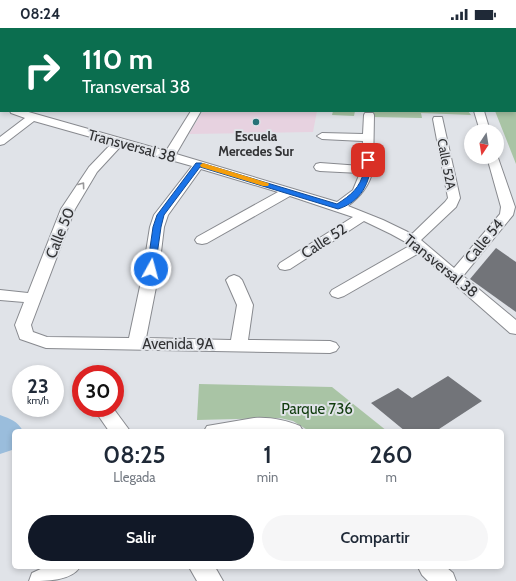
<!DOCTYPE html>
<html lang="es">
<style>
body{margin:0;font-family:Cabin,sans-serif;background:#f6f6f7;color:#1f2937;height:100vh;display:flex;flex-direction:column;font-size:15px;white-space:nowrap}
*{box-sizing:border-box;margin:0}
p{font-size:13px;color:#747a83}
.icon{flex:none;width:22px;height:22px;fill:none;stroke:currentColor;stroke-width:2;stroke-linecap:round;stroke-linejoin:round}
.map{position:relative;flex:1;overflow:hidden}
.sheet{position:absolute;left:12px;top:401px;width:492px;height:140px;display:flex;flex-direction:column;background:#fff;border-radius:6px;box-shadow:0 2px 6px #0003}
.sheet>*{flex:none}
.hud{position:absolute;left:0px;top:0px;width:516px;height:84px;box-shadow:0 2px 6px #0003;background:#0b6e4f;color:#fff;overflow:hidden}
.needle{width:26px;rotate:192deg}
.buttons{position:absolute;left:464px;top:96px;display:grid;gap:8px}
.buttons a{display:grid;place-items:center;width:40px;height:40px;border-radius:50%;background:#fff;box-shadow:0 2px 6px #0003;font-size:20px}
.speed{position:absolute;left:12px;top:337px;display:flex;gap:8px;font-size:20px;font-weight:700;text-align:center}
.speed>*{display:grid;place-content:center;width:52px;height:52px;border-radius:50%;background:#fff;box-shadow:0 2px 6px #0003;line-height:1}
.speed small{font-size:10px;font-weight:400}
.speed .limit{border:6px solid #d22;background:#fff;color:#111}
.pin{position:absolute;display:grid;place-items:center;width:34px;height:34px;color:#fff;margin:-17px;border-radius:8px;box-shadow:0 2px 6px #0006}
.me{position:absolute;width:44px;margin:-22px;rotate:7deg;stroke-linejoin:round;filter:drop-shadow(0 0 3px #0008)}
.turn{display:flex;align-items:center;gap:14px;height:84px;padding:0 16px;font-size:18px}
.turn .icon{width:52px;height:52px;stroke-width:2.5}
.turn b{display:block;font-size:28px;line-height:34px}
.eta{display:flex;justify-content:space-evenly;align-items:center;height:68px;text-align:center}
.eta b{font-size:24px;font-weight:600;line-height:28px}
.primary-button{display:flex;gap:8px;margin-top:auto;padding:8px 16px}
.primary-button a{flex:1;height:46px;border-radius:24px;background:#111827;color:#fff;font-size:16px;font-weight:600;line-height:46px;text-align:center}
.primary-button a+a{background:#f6f6f7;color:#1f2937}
.status{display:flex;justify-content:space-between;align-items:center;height:28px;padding:0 20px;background:#fff;direction:ltr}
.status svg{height:11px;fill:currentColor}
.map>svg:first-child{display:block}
.education{fill:#e7d2e0}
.green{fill:#a9c4a5}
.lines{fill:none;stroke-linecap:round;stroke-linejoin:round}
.river{fill:#9abddc;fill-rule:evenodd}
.building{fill:#727479}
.minor-casing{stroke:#888a8f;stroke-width:2}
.minor{fill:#fff;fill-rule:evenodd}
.rail{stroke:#737478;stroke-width:1.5;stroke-dasharray:4.5 2;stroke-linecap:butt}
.oneway{stroke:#98989a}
.route{fill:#1a73e8;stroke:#114b97}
.slow{fill:#f59e0b}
.poi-dot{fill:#277177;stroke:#e0e3e8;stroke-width:1.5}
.labels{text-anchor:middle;stroke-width:4;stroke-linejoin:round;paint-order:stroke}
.far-poi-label{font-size:13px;font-weight:bold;fill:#313234;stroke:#e0e3e8}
.far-street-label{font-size:13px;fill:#313234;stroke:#e0e3e8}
.street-label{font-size:15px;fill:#313234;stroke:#e0e3e8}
.park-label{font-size:15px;fill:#103b0d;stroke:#e0e3e8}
</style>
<div class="status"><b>08:24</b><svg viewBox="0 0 49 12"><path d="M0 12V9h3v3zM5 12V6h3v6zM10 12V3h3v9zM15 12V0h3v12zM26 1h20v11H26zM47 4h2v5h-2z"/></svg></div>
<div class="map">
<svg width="516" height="553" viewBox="0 0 516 553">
<rect width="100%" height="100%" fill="#e0e3e8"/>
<!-- education -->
<path class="education" d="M203,83H317L313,104L189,106Z"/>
<!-- green -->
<g class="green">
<path d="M515,77H516V136L495,83H515Z"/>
<path d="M333,83H468L471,87L421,85L422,90L373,89V84L355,83L354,88L332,87Z"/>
<path d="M199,356L332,359L387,403H309L293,393L280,390L197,392Z"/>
</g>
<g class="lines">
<!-- river -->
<path class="river" d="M0,387C11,391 17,393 23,403H14V420L12,422L0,426Z"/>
</g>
<!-- building -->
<g class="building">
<path d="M496,220L516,234V284L470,251Z"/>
<path d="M448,348L482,373L436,403H405L371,375L398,360L412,370Z"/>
</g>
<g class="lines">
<!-- minor casing -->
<g class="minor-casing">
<g id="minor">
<rect x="515" y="32" width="1" height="6"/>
<rect x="0" y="53" width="1" height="6"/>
<rect x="515" y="56" width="1" height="6"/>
<rect x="0" y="75" width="1" height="6"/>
<path d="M10,83H25L166,123L191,83H201L176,126L337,174L353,162L360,145L320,143L316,142L314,139L316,136L320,135L361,138L363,113L322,111L317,108L322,105L363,106L364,87L365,85H373L374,87L373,142C369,158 361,168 348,178L383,192L412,206L445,174L448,170L433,91L434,89H442L460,170L456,179L421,212L454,240L500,186L501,179L487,129H497V127L515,179L513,187L463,248L516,292V306L510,305L419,225L344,268L338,270L332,268L330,265L332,262L411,217L391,206L364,193L290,241L285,242L280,241L278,238L280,235L353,189L290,168L207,215L202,216L197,215L195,212L197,209L278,164L201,141L168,187L164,199L158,249L146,310L231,312L237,277L226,252L229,249L234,247L239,249L242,252L253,277L248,312L330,313L336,315L339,319L336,323L330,325L46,320L20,311L15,297L24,274L0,272V262L28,265L61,181L89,139L112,115L34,93L4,116L0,117V109L25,90L11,85ZM121,118L192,138L154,187L150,199L142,249L129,310L47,309L33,304L31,297L75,181L97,144Z"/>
<path d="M474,83H484L490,103H480Z"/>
<path d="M93,380H113L130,403H109Z"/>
<path d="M254,390C271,389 285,392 300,398L303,403H204L207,398Z"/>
<path d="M45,539H80C71,553 47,553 29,553L32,545Z"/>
<path d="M189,539H215L223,553H197Z"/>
<path d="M418,539H446L453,545L456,553H428L422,547Z"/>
</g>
</g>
<!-- minor -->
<use href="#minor" class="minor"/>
<!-- rail -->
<path class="rail" d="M446,0L457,1"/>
</g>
<!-- one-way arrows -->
<defs><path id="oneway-chevron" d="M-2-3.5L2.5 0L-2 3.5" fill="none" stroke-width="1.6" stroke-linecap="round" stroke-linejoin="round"/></defs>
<use class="oneway" href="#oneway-chevron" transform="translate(82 157) rotate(-54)"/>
<!-- route -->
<path class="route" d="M365,130L371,132C371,154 361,174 338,181L200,139L164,187L161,199L155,241L151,244L147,241L153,199L157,187L196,135H201L337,176C351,167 360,160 364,143C365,138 364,134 365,130Z"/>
<!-- slow -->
<path class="slow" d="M203,135L268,155L269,156L268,158H263L201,139L200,137Z"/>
<!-- markers -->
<circle class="poi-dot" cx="256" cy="94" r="4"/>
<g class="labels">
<!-- far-poi labels -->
<g class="far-poi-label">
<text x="256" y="113">Escuela<tspan x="256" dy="15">Mercedes Sur</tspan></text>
</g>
<!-- far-street labels -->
<g class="far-street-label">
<text transform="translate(447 136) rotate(79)" y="5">Calle 52A</text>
</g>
<!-- street labels -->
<g class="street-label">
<text transform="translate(132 118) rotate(15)" y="5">Transversal 38</text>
<text transform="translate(60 205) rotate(-68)" y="5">Calle 50</text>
<text transform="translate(324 213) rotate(-33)" y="5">Calle 52</text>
<text transform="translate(484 213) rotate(-51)" y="5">Calle 54</text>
<text transform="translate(441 238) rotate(39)" y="5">Transversal 38</text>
<text x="178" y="321">Avenida 9A</text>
</g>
<!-- park labels -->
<g class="park-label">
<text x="317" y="386">Parque 736</text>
</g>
</g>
</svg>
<div class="buttons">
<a><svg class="needle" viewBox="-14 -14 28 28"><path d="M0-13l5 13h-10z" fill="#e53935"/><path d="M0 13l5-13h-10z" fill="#747a83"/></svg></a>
</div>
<div class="speed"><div>23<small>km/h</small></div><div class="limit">30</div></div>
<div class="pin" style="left:368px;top:132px;background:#d93025"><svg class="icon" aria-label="arrive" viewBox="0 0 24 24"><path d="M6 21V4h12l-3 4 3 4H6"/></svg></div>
<svg class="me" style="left:151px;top:241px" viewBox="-20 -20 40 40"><circle r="17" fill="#1a73e8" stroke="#fff" stroke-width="3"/><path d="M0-11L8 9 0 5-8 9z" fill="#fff"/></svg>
<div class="hud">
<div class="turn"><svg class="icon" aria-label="right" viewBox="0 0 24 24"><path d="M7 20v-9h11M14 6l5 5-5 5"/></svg><div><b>110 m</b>Transversal 38</div></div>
</div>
<section class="sheet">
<div class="eta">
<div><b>08:25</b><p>Llegada</p></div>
<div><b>1</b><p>min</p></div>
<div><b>260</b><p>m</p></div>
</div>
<div class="primary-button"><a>Salir</a><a>Compartir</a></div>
</section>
</div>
